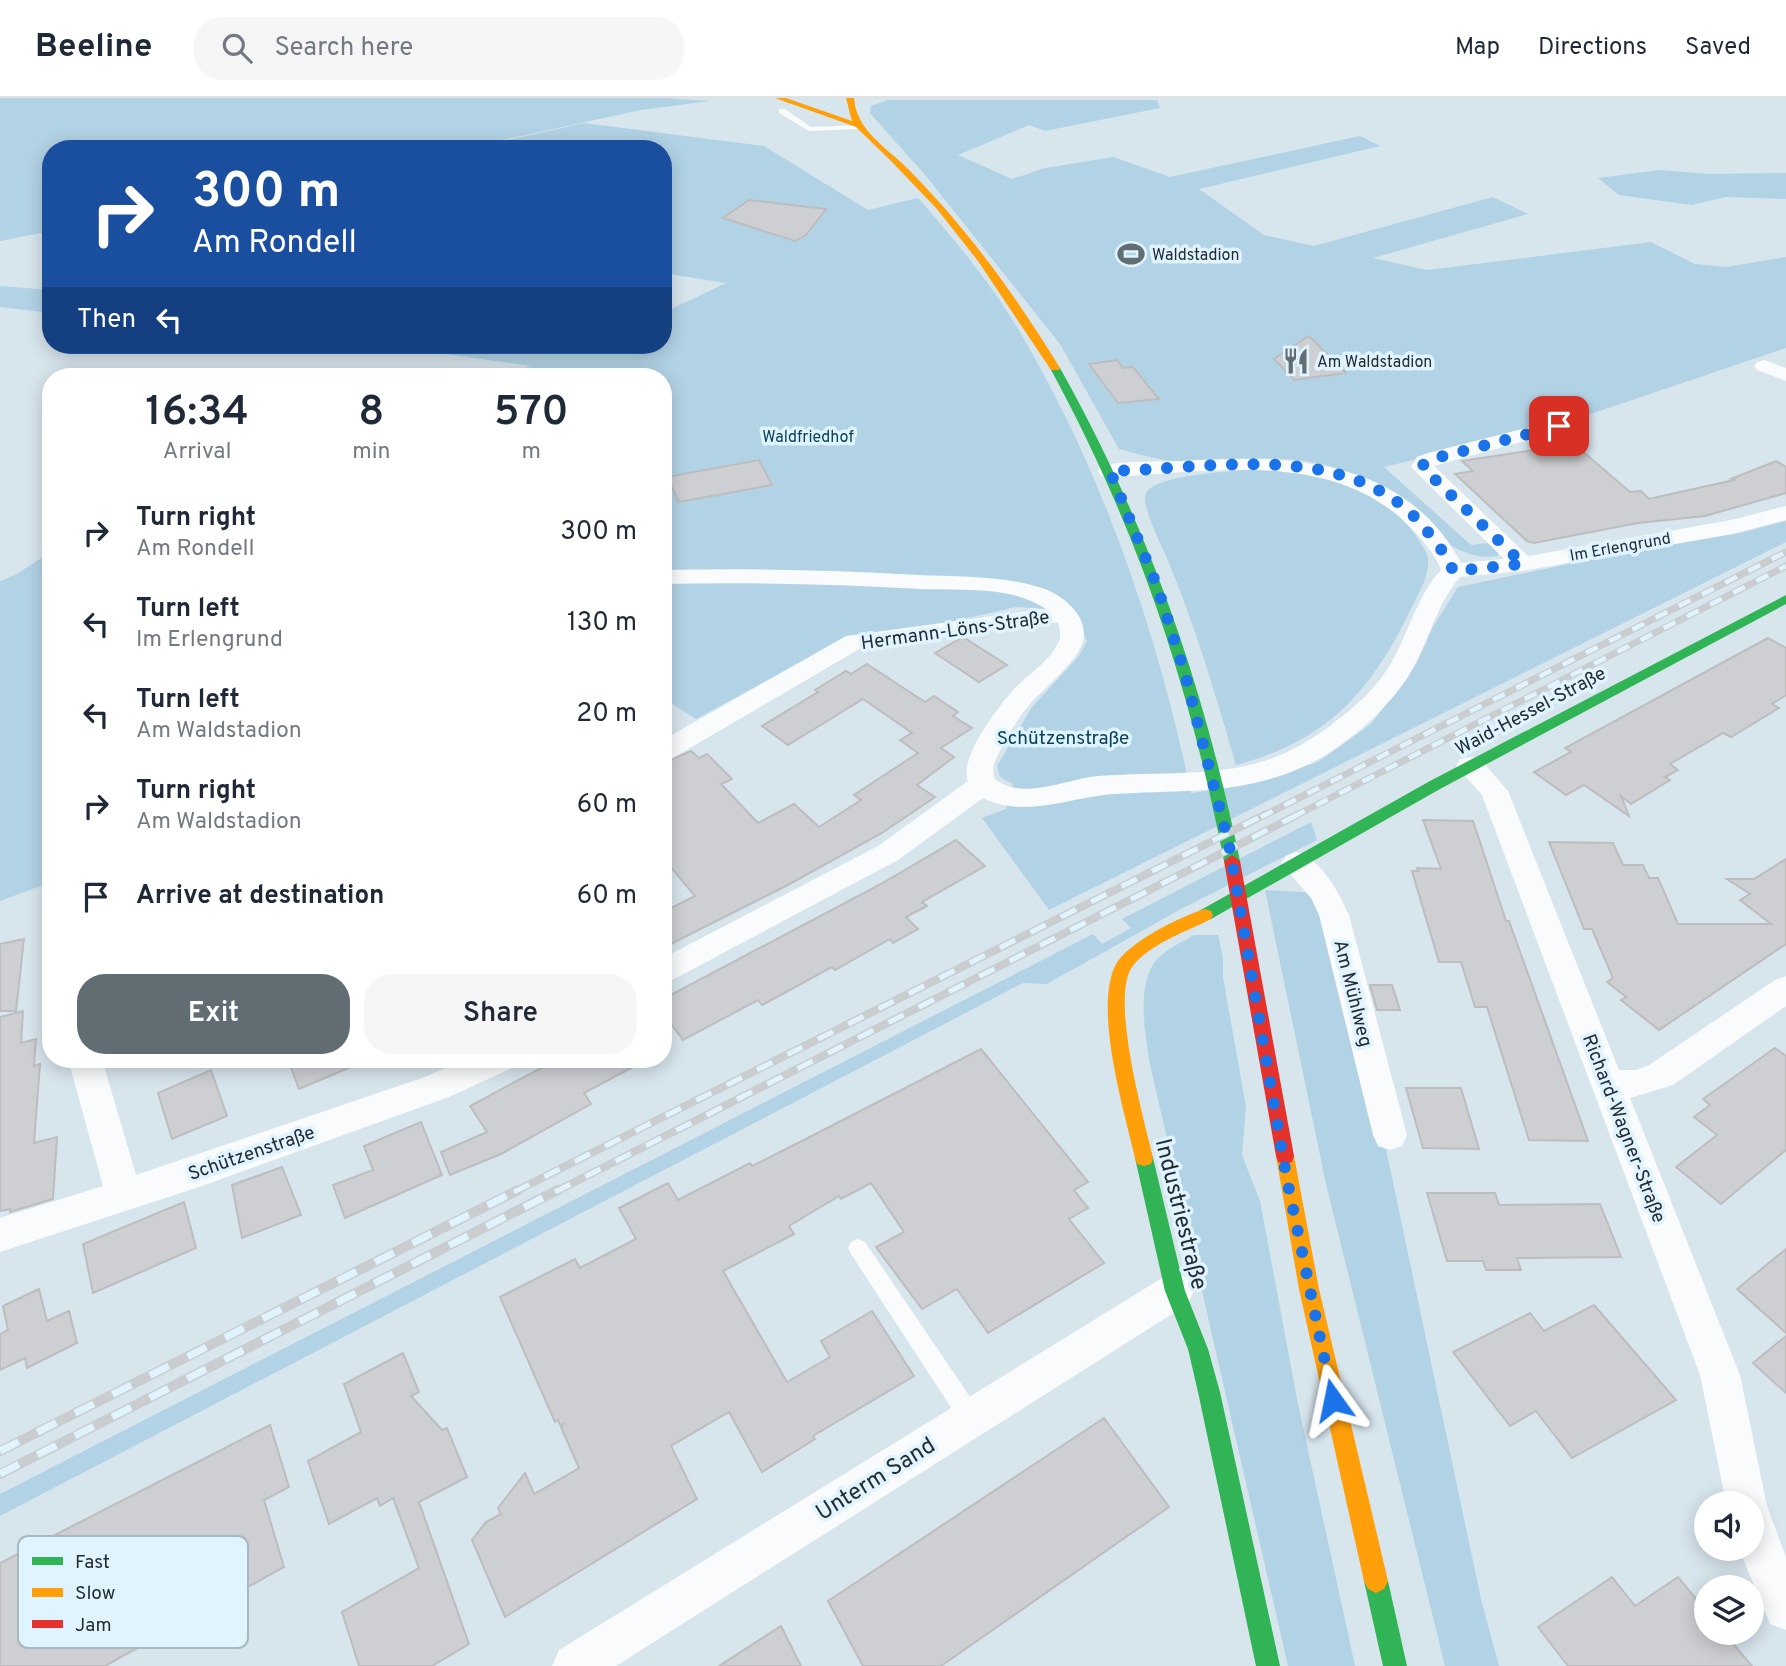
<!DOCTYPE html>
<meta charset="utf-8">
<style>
body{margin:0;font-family:Overpass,sans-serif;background:#f6f6f7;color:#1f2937;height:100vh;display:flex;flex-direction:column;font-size:26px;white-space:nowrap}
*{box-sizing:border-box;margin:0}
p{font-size:23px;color:#747a83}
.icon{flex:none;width:38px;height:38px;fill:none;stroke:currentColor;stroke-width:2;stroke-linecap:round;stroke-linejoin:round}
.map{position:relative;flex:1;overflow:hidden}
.details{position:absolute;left:42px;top:270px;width:630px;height:700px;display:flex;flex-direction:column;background:#fff;border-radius:28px;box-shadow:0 4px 18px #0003}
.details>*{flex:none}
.guide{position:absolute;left:42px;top:42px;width:630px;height:214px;border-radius:28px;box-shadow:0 4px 18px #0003;background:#1a4fa0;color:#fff;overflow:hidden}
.tools{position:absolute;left:1694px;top:1393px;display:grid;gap:14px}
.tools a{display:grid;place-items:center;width:70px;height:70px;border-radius:50%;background:#fff;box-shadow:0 4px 18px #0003;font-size:35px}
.pin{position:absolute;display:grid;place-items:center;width:60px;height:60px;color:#fff;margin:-30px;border-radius:14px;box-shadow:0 4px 10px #0006}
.me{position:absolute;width:77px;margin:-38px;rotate:348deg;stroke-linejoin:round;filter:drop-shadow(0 0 5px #0008)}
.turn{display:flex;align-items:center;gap:24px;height:147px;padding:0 35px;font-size:32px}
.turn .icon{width:91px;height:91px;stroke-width:2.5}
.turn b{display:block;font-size:49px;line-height:60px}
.then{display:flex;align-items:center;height:66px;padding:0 35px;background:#0003;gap:14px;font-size:26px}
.eta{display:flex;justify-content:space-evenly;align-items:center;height:119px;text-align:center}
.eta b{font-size:42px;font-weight:600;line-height:49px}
.cta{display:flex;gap:14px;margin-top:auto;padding:14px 35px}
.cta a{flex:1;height:80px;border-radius:28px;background:#626d73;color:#fff;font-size:28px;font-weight:600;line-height:80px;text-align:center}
.cta a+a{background:#f6f6f7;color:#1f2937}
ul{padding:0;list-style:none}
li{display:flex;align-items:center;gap:21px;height:91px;padding:0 35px}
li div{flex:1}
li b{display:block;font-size:26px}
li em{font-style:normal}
header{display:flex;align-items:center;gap:42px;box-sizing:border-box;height:98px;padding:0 35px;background:#fff;border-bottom:2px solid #e0e1e3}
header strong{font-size:33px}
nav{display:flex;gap:38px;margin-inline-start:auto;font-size:24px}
.search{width:490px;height:63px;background:#f6f6f7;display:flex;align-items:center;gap:18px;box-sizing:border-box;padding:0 24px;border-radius:28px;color:#747a83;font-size:26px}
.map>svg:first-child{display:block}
.green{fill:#b2d3e5}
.building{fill:#cdcfd2;stroke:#bdbdc0;stroke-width:2}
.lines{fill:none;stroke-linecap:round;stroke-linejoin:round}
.lane{fill:#f9fbfc;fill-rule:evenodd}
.street{fill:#f9fbfc;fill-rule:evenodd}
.fast{fill:#30b455;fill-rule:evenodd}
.slow{fill:#ff9f0a;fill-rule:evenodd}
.jam{fill:#e5322d;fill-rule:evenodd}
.rail-far2-casing{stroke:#c9cdd0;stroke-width:7}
.rail-far1-casing{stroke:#c9cdd0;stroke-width:8}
.rail-casing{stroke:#c9cdd0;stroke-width:10}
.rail-far2{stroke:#e0f4ff;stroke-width:4.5;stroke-dasharray:13;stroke-linecap:butt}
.rail-far1{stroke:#e0f4ff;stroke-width:5;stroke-dasharray:17;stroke-linecap:butt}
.rail{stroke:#e0f4ff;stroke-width:7;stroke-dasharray:21;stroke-linecap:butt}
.route{stroke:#1a73e8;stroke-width:12;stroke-dasharray:0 21.6}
.labels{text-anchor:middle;stroke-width:7;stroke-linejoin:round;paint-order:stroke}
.far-poi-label{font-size:16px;fill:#232c31;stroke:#e0f4ff;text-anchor:start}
.far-park-label{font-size:16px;fill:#084259;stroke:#e0f4ff}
.far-street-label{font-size:16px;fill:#232c31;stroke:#e0f4ff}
.street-label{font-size:19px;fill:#232c31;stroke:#e0f4ff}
.park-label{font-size:19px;fill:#084259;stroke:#e0f4ff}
.near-street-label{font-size:23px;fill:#232c31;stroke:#e0f4ff}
.key{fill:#e0f4ff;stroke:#a7b8c1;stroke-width:2}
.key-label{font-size:19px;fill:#232c31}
</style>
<header>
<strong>Beeline</strong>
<div class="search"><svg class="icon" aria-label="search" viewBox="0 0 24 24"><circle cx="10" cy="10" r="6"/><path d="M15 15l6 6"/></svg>Search here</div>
<nav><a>Map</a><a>Directions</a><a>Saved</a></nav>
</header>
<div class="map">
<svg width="1786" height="1568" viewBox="0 0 1786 1568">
<rect width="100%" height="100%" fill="#d7e5ed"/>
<!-- green -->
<g class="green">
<path d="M0,0H667L710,3L641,12L460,51H51V133L0,143Z"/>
<path d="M888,2H1157L1160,10L1045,33L1029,27L958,57L1012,81L1045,70L1113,59L1170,79L1360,38L1380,48L1199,91L1264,137L1314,148L1493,99L1528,116L1373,160L1427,172L1651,144L1695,166L1726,169L1786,159V250L1561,326L1384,369L1471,447L1488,445L1499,454L1497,458C1448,467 1402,400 1361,380C1302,350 1239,364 1176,363C1157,362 1138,356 1119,351L1060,246L926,78L870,15L871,8Z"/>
<path d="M584,25L764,48L868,112L918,100C954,141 990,184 1018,231C1103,374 1157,533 1191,695L1241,688L1318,664L1371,626L1417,565L1433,529L1458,489L1640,451L1740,435L1786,423V444L1049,812L982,720L1006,711L1013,686L1000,679L997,668L1032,609L1079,558L1087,543L1077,519L1047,511L1016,509L819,554L696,621L663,600V278H499L531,268L381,247H663V215L726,185L663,175V95L668,93L663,92V51H468Z"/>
<path d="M1660,72L1709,76L1786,75V101L1725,99L1692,107L1619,97L1598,80Z"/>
<path d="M0,188L51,192V215L0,209Z"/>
<path d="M1259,371C1316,374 1386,389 1418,441C1421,446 1427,454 1428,460C1430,479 1417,498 1409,515C1370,595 1325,644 1236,667C1216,598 1195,527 1167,460C1162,448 1140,406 1146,395C1156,376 1237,373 1259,371Z"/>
<path d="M51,454V784L0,803V483L15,477Z"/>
<path d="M1311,724L1317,742L1181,811L1047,886L1023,885L0,1418V1396L1093,836L1102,846L1131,830L1122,821Z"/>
<path d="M1265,792L1316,795L1383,1037L1481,1501L1499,1568H1445L1326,1086Z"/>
<path d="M1194,837H1218L1223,860V879L1246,1009L1242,1057L1260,1103L1298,1306L1355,1568H1288L1149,962C1145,932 1137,892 1154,865C1163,852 1181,845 1194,837Z"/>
</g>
<!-- building -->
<g class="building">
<path d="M749,102L826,111L806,137L795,143L723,120Z"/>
<path d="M1309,238L1346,275L1294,282L1274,261Z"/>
<path d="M1117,262L1123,270L1133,269L1159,301L1118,305L1089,266Z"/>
<path d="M1574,346L1630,394L1641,393L1649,401L1734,382L1731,381L1776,363L1786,369V395L1705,418L1638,425L1534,445L1527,443L1455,376L1473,373L1462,363Z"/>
<path d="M759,362L772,387L679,404L667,379Z"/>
<path d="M963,539L1007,567L979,584L935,555Z"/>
<path d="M1768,540L1786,550V597L1772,606L1779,610L1731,639L1723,635L1670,666L1678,672L1665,679L1670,682L1631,706L1621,698L1629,718L1584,687L1566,697L1534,674L1571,654L1565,650Z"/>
<path d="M867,566L925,604L934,598L958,614L953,618L972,630L941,650L954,659L917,687L935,699L882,735L786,788L663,850V814L695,798L663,760V665L691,653L699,660L707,656L732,681L721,686L758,725L794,706L819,729L861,702L854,697L918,655L900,642L912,635L863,601L788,647L762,628L818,594L815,592L846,573L851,576Z"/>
<path d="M1423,722L1473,723L1506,823H1509L1588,1043L1529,1042L1487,909H1475L1461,864H1439L1412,773H1418L1417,770L1441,771Z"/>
<path d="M956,742L985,768L922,804L927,808L906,819L918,831L893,845L890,841L835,872L832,869L762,907L758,902L683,942L663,915V901L881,786Z"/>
<path d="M1549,744L1613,745L1623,767H1643L1649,780H1658L1678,826H1771L1740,802L1750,796L1727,781H1754L1786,761V846L1659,932L1621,902L1626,899L1607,884L1613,880L1592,831H1584Z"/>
<path d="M24,841L16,913H0V846Z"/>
<path d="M1370,887H1392L1400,912H1377Z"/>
<path d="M23,913L21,945L36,941L34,968L40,966L34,1045L57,1039L53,1101L10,1114V1111L0,1113V919Z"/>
<path d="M1775,950L1786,958V1052L1721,1106L1676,1069L1717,1037L1694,1019L1710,1007L1703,1001Z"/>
<path d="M981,951L1088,1084L1074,1092L1088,1110L1069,1121L1104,1165L988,1235L957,1191L922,1211L876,1149L904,1134L871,1085L841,1101L839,1098L789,1128L794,1136L723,1173L787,1284L830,1259L821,1243L872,1213L914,1278L813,1338L815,1341L762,1374L729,1314L671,1348L697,1401L505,1519L472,1442L486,1424L501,1416L498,1410L525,1375L534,1396L579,1370L561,1329L563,1326L560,1327L558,1322L555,1324L500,1199L575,1161L580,1170L636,1141L619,1110L668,1085L678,1102L750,1065L752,1068L800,1044Z"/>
<path d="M288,961H370L299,991Z"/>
<path d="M558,961H648L584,995L591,1006L501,1056L450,1077L441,1054L487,1034L470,1008Z"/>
<path d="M211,972L227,1018L172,1041L158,995Z"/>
<path d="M1406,990H1461L1479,1051L1423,1050Z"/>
<path d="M421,1024L442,1077L345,1120L333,1087L373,1072L364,1048Z"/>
<path d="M282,1069L301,1117L242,1140L232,1087Z"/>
<path d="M1427,1095H1495L1499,1107L1600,1106L1621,1159L1517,1160L1521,1172H1486L1483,1163H1447Z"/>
<path d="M184,1104L196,1150L93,1195L83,1146Z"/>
<path d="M1786,1151V1235L1737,1191Z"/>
<path d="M39,1191L47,1223L69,1213L77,1245L27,1270L25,1260L0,1272V1236L8,1232L3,1208Z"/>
<path d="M1594,1207L1676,1302L1572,1360L1536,1313L1510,1328L1453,1254L1530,1215L1544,1233Z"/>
<path d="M1786,1238V1295L1753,1265Z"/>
<path d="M403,1255L419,1294L411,1298L442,1332L447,1330L467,1379L419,1404L469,1546L432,1568H359L342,1514L419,1470L393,1400L380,1408L377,1400L329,1426L308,1363L361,1334L344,1286Z"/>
<path d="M1104,1320L1169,1409L941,1568H863L828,1503Z"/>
<path d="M270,1327L289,1389L264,1402L284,1469L105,1568H0V1465Z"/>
<path d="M1612,1479L1635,1508L1678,1479L1706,1513V1535H1724L1752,1568H1568L1538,1529Z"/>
<path d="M781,1528L801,1568H719Z"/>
</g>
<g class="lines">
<!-- lane -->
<g class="lane">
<path d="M779,11H785L811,29L859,27L863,29L859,31L809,33L779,15Z"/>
<path d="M858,1141L865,1144L979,1312L982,1320L979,1328L971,1331L963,1328L851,1156L848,1150L851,1144Z"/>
</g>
<!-- street -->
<g class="street">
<path d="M1764,262L1786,270V283L1757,272L1754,268L1757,264Z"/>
<path d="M1558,322L1565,324L1568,328L1565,332L1434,368L1528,458L1731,422L1786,408V422L1732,436L1523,473L1460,479C1435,508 1427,550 1406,582C1391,603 1375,620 1355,636C1278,699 1206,691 1113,696C1071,699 1024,721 983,700L898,762L663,887V860L878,748L968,683C958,660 1000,606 1016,589C1029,576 1055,559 1060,540C1061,535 1059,529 1058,524L861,550L673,660L663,663V642L846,538L1046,511C1011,487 961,493 921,491C835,486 749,484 663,486V472C748,470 833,472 918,477C961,479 1004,477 1045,491C1063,498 1084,515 1084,536C1085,559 1044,590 1030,606C1018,620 1009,635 1001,651C996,661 990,670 995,681C1022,703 1067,681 1098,678C1192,671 1257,687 1336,623C1356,608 1374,592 1388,570C1408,539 1415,500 1441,472L1439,467C1431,451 1419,438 1406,425C1328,350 1207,375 1109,379L1101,378L1098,373L1101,368C1127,362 1156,364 1182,363C1287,356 1405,359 1461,465L1504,461L1411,369L1417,359L1428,355Z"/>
<path d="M1470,659L1480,661L1508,693L1619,972H1636L1649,967L1775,882L1786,878V908L1673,987L1630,1000L1740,1277L1767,1408L1786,1459V1532L1770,1526L1739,1451H1752V1405H1726L1700,1277L1482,697L1456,668L1460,661Z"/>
<path d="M1296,754C1323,762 1338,794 1349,817L1407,1037L1402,1048L1390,1052L1378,1048L1373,1037L1319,817L1311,800L1281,765L1286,758Z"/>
<path d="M68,961H102L136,1077L425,979L465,961H515L510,971L449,999L202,1088L0,1154V1120L103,1088Z"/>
<path d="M1175,1175L1188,1180L1194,1193L1188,1206L616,1568H552L559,1552L1162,1180Z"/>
</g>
<!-- fast -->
<g class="fast">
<path d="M1055,267L1060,270C1149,429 1203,585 1240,763L1237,767H1227L1224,763C1189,585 1137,430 1050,270Z"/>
<path d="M1786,497V506L1440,691L1211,821H1199L1197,817L1199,813L1430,683Z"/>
<path d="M1144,1052L1151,1054L1153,1060L1185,1193L1208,1251L1220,1294L1280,1568H1256L1198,1294L1188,1251L1165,1193L1135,1060L1137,1054Z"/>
<path d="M1376,1471L1384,1475L1388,1483L1407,1568H1383L1364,1483L1368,1475Z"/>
</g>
<!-- slow -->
<g class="slow">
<path d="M775,0H786L852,23L846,0H854C856,32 886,49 907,70C967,130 1016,198 1060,270L1059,272H1051L978,163L937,111L892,64L856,29Z"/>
<path d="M1205,811L1211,813L1213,817L1211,821C1186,834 1149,846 1132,869C1110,901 1144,1021 1153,1060L1151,1066L1144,1068L1137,1066L1135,1060C1124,1012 1094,913 1115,868C1126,845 1181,818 1205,811Z"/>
<path d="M1285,1050L1292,1052L1294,1058L1319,1191L1388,1483L1384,1491L1376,1495L1368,1491L1364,1483L1299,1191L1276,1058L1278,1052Z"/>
</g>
<!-- jam -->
<path class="jam" d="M1232,757L1240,763L1294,1058L1292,1064L1285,1066L1278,1064L1276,1058L1224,763Z"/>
<!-- rail-far2 casing -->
<g class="rail-far2-casing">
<g id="rail-far2">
<path d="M1261,719L1786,454"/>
<path d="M1293,719L1786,468"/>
</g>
</g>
<!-- rail-far1 casing -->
<g class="rail-far1-casing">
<g id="rail-far1">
<path d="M514,1094L1264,717"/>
<path d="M555,1094L1297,717"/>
</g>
</g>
<!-- rail casing -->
<g class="rail-casing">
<g id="rail">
<path d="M0,1353L518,1092"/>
<path d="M0,1376L558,1092"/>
</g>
</g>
<!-- rail-far2 -->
<use href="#rail-far2" class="rail-far2"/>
<!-- rail-far1 -->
<use href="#rail-far1" class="rail-far1"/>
<!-- rail -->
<use href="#rail" class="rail"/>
</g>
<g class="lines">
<!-- route -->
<path class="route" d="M1333,1302L1287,1082L1229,747L1185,576L1157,488L1110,373C1212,371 1353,339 1427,433C1437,446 1447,457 1453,473L1523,466L1422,369L1425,364L1436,360L1559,328"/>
</g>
<!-- icons -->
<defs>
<g id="stadium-bare" transform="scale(2.1)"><path d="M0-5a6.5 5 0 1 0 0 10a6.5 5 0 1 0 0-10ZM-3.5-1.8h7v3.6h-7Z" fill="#626d73" stroke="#e0f4ff" stroke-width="2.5" paint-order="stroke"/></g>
<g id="restaurant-bare" transform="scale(2.1)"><path d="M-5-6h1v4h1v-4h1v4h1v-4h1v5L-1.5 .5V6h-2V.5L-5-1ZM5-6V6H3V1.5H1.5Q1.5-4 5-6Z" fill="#626d73" stroke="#e0f4ff" stroke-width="2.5" paint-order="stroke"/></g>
</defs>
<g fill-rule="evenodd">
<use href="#stadium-bare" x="1131" y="156"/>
<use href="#restaurant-bare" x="1296" y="263"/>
</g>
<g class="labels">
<!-- far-poi labels -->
<g class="far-poi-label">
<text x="1152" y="162">Waldstadion</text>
<text x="1317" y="269">Am Waldstadion</text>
</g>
<!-- far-park labels -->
<g class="far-park-label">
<text x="808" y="344">Waldfriedhof</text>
</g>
<!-- far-street labels -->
<g class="far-street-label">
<text transform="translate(1620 448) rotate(-10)" y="6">Im Erlengrund</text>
</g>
<!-- street labels -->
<g class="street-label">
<text transform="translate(955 531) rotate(-8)" y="7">Hermann-Löns-Straße</text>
<text transform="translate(1530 612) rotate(-28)" y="7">Waid-Hessel-Straße</text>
<text transform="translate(1354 895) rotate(76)" y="7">Am Mühlweg</text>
<text transform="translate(1625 1030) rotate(69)" y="7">Richard-Wagner-Straße</text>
<text transform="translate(251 1054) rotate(-19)" y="7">Schützenstraße</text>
</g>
<!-- park labels -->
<g class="park-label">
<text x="1063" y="646">Schützenstraße</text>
</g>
<!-- near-street labels -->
<g class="near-street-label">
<text transform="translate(1182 1116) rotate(76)" y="8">Industriestraße</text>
<text transform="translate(875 1380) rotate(-32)" y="8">Unterm Sand</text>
</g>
</g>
<!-- legend -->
<rect x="18" y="1438" width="230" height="112" rx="10" class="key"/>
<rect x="32" y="1459" width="31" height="8" fill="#30b455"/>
<rect x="32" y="1490" width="31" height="9" fill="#ff9f0a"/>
<rect x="32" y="1522" width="31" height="8" fill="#e5322d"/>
<g class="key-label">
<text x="75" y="1470">Fast</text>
<text x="75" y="1501">Slow</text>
<text x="75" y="1533">Jam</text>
</g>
</svg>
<div class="tools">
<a><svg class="icon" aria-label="sound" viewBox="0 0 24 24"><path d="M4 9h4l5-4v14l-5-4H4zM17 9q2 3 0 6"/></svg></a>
<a><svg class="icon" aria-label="layers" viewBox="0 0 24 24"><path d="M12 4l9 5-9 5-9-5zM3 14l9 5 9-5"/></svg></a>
</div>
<div class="pin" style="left:1559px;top:328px;background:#d93025"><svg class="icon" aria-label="arrive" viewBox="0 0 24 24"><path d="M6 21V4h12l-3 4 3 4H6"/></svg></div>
<svg class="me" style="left:1333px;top:1302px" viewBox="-20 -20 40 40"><path d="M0-17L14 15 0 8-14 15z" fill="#1a73e8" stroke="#fff" stroke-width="4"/></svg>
<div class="guide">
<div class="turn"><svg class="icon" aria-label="right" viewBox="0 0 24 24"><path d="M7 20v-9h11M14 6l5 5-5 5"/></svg><div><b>300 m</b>Am Rondell</div></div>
<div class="then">Then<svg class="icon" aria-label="left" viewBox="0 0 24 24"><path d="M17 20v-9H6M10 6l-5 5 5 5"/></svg></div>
</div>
<section class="details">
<div class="eta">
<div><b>16:34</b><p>Arrival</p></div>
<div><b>8</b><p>min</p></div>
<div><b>570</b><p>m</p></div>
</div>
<ul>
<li><svg class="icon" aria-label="right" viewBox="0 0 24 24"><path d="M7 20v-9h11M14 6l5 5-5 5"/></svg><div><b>Turn right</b><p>Am Rondell</p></div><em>300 m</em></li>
<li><svg class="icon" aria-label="left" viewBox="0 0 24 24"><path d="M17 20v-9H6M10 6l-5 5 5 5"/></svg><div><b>Turn left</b><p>Im Erlengrund</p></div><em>130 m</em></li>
<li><svg class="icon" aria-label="left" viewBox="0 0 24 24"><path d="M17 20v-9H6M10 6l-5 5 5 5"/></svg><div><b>Turn left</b><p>Am Waldstadion</p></div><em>20 m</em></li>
<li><svg class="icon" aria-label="right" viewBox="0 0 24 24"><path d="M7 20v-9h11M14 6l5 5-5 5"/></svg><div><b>Turn right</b><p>Am Waldstadion</p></div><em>60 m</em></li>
<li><svg class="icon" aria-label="arrive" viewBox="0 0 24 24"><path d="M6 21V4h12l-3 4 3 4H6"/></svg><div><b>Arrive at destination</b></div><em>60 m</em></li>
</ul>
<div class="cta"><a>Exit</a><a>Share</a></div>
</section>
</div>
